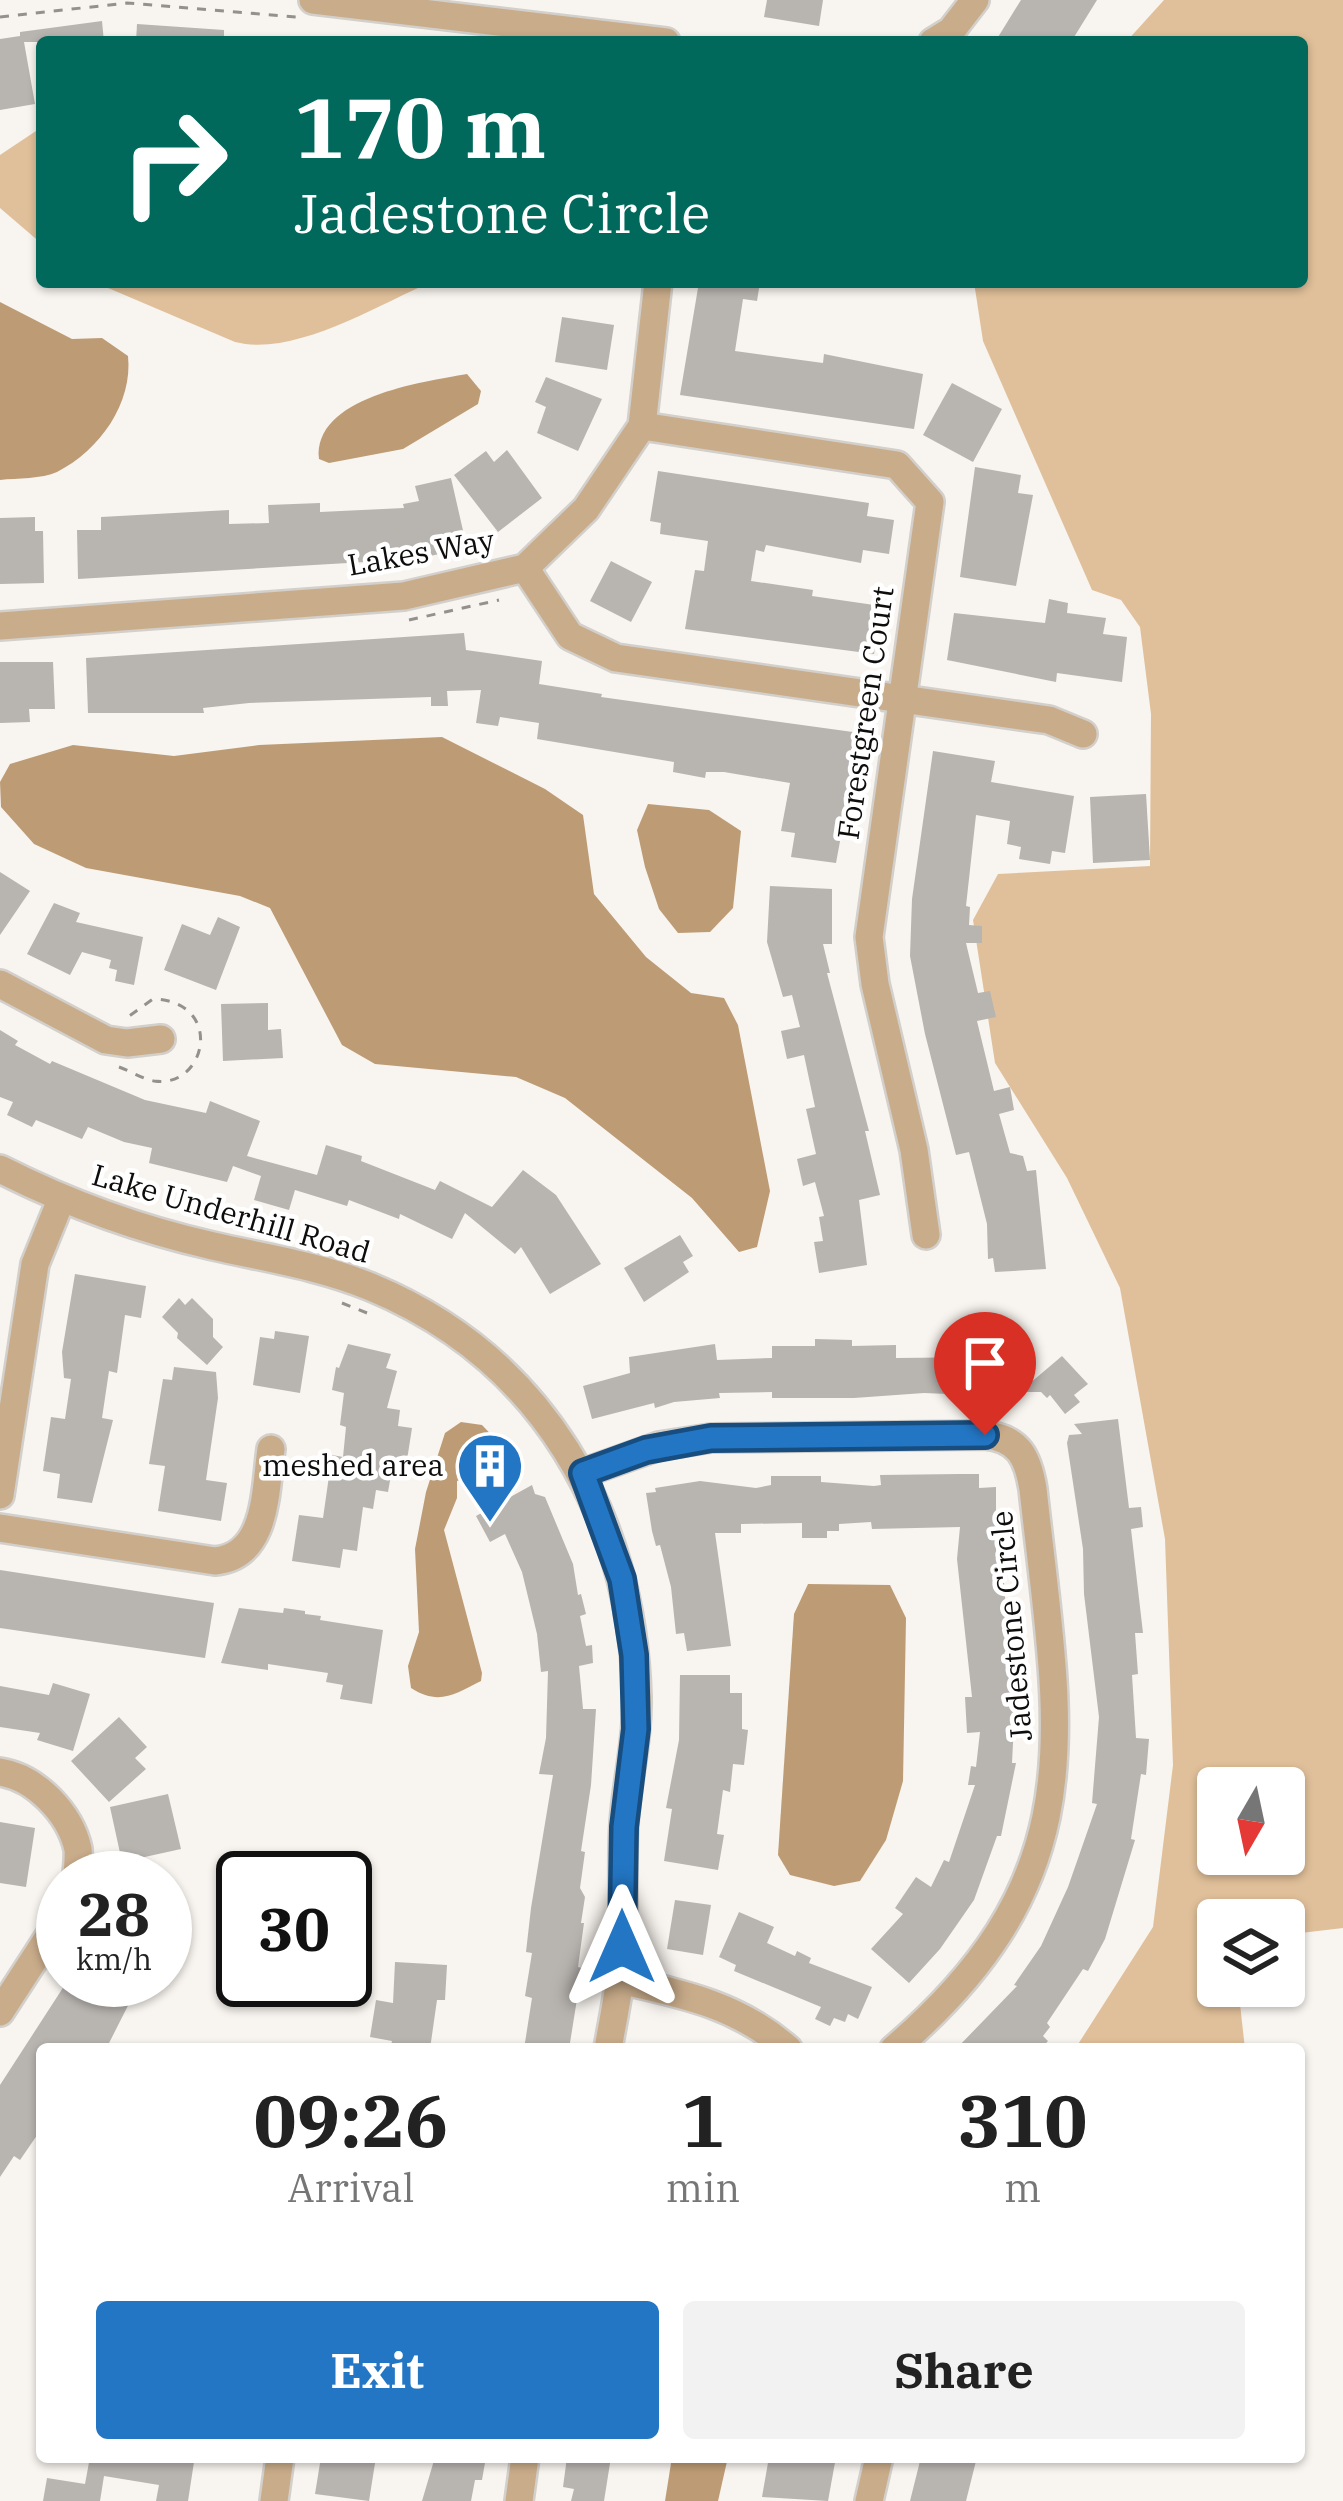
<!DOCTYPE html>
<style>
body{margin:0;font-family:"IBM Plex Serif",serif;background:#f2f2f2;color:#222;height:100vh;display:flex;flex-direction:column;font-size:45px;white-space:nowrap}
*{box-sizing:border-box;margin:0}
p{font-size:39px;color:#767676}
.icon{flex:none;width:66px;height:66px;fill:none;stroke:currentColor;stroke-width:2;stroke-linecap:round;stroke-linejoin:round}
.map{position:relative;flex:1;overflow:hidden}
.details{position:absolute;left:36px;top:2043px;width:1269px;height:420px;display:flex;flex-direction:column;background:#fff;border-radius:12px;box-shadow:0 3px 9px #0004}
.details>*{flex:none}
.guide{position:absolute;left:36px;top:36px;width:1272px;height:252px;border-radius:12px;box-shadow:0 3px 9px #0004;background:#00695c;color:#fff;overflow:hidden}
.needle{width:78px;rotate:189deg}
.controls{position:absolute;left:1197px;top:1767px;display:grid;gap:24px}
.controls a{display:grid;place-items:center;width:108px;height:108px;border-radius:12px;background:#fff;box-shadow:0 3px 9px #0004;font-size:60px}
.speed{position:absolute;left:36px;top:1851px;display:flex;gap:24px;font-size:60px;font-weight:700;text-align:center}
.speed>*{display:grid;place-content:center;width:156px;height:156px;border-radius:50%;background:#fff;box-shadow:0 3px 9px #0004;line-height:1}
.speed small{font-size:30px;font-weight:400}
.speed .limit{border:6px solid #111;border-radius:18px;background:#fff;color:#111}
.pin{position:absolute;display:grid;place-items:center;width:102px;height:102px;color:#fff;margin:-123px -51px;border-radius:50% 50% 50% 0;rotate:-45deg;box-shadow:0 0 12px #0007}
.pin .icon{rotate:45deg}
.me{position:absolute;width:132px;margin:-66px;rotate:0deg;stroke-linejoin:round;filter:drop-shadow(0 0 9px #0008)}
.turn{display:flex;align-items:center;gap:42px;height:252px;padding:0 60px;font-size:54px}
.turn .icon{width:156px;height:156px;stroke-width:2.5}
.turn b{display:block;font-size:84px;line-height:102px}
.eta{display:flex;justify-content:space-evenly;align-items:center;height:204px;text-align:center}
.eta b{font-size:72px;font-weight:700;line-height:84px}
.button{display:flex;gap:24px;margin-top:auto;padding:24px 60px}
.button a{flex:1;height:138px;border-radius:12px;background:#2376c4;color:#fff;font-size:48px;font-weight:700;line-height:138px;text-align:center}
.button a+a{background:#f2f2f2;color:#222}
.map>svg:first-child{display:block}
.green{fill:#e0c09a;fill-rule:evenodd}
.water{fill:#bd9c75}
.building{fill:#b8b4b0}
.lines{fill:none;stroke-linecap:round;stroke-linejoin:round}
.minor-casing{stroke:#d3cfcb;stroke-width:32}
.path{stroke:#94918d;stroke-width:3;stroke-dasharray:9 9;stroke-linecap:butt}
.minor{stroke:#c9ac8a;stroke-width:27}
.route-casing{stroke:#174d7f;stroke-width:30}
.route{stroke:#2376c4;stroke-width:21}
.labels{text-anchor:middle;stroke-width:9;stroke-linejoin:round;paint-order:stroke}
.street-label{font-size:30px;fill:#0e0d0b;stroke:#fff}
.poi-label{font-size:30px;fill:#0e0d0b;stroke:#fff;text-anchor:end}
</style>
<div class="map">
<svg width="1343" height="2501" viewBox="0 0 1343 2501">
<rect width="100%" height="100%" fill="#f8f4ef"/>
<!-- green -->
<g class="green">
<path d="M1164,0H1343V1928L1284,1935V1920H1218V1986H1238L1245,2049H1075L1153,1927L1173,1765L1165,1539L1120,1288L1067,1178L995,1063L973,920L998,874L1150,866L1151,714L1140,627L1121,600L1092,590L983,341L974,282H1302V42H1126ZM1218,1788H1284V1854H1218Z"/>
<path d="M42,127V244L0,208V155Z"/>
<path d="M94,282H431C376,306 294,357 235,342Z"/>
</g>
<!-- water -->
<g class="water">
<path d="M0,302L72,339L102,338L128,356C133,403 100,450 57,472C42,479 17,478 0,480Z"/>
<path d="M467,374L481,391L478,404L403,449L329,463L319,459C313,397 422,382 467,374Z"/>
<path d="M442,737L545,789L583,815L594,894L646,957L691,993L724,998L738,1025L770,1191L757,1247L739,1252L692,1198L565,1098L516,1077L375,1064L342,1045L270,908L240,896L86,868L34,844L1,807L0,782L10,764L73,745L174,756L259,745Z"/>
<path d="M648,804L709,810L741,831L733,908L710,932L678,933L659,909L645,867L637,830Z"/>
<path d="M461,1422L482,1425L503,1447L502,1462L486,1461L484,1474L457,1481V1498L444,1530L482,1673L481,1681C455,1694 439,1706 411,1688L408,1666L419,1632L415,1549L426,1492L445,1433Z"/>
<path d="M808,1584L890,1585L906,1618L903,1781L886,1840L860,1881L834,1886L790,1875L778,1855L794,1614Z"/>
<path d="M672,2457H728L718,2501H665Z"/>
</g>
<!-- building -->
<g class="building">
<path d="M767,0H823L819,26L764,17Z"/>
<path d="M1021,0H1097L1071,42H995Z"/>
<path d="M102,21L104,42H24L35,104L0,110V39L20,36V32Z"/>
<path d="M137,24L224,30V42H136Z"/>
<path d="M699,282H760L757,301L743,299L735,351L823,363L824,354L923,374L914,429L680,395Z"/>
<path d="M562,317L614,325L607,370L555,362Z"/>
<path d="M546,377L602,399L578,451L537,433L546,407L535,402Z"/>
<path d="M952,383L1002,409L973,462L923,435Z"/>
<path d="M507,450L542,498L498,532L454,475L486,451L494,462Z"/>
<path d="M975,467L1021,475L1018,493L1033,495L1016,586L960,577Z"/>
<path d="M658,471L869,503L867,516L894,520L889,554L863,550L861,563L766,545L764,552L756,550L751,581L813,590L812,596L881,606L874,654L685,629L695,570L704,571L708,541L660,534L661,523L650,521Z"/>
<path d="M451,478L467,548L416,559L78,579L77,530H101V517L229,510V524L269,523L268,505L320,503V512L404,508L403,504L419,501L415,486Z"/>
<path d="M35,517V531H43L44,583L0,584V518Z"/>
<path d="M611,561L652,582L631,622L590,601Z"/>
<path d="M1049,599L1068,603L1067,613L1106,618L1103,634L1127,637L1122,682L1057,673L1056,682L947,660L954,613L1045,623Z"/>
<path d="M464,633L466,650L542,661L539,684L602,694L601,697L860,733L836,863L791,857L795,833L781,831L790,783L724,772H706L705,778L673,772L674,762L537,739L539,723L500,717L498,726L476,723L481,690L447,691L448,706H431V697L249,703L203,708L204,713H88L86,658Z"/>
<path d="M0,662H53L55,709H29L30,722L0,723Z"/>
<path d="M933,751L995,761L991,782L1074,796L1065,853L1052,851L1050,864L1019,859L1021,847L1007,844L1010,821L976,815L966,906L970,907L969,925L982,926V943H966L978,993L990,991L996,1017L977,1021L994,1091L1010,1087L1014,1110L999,1114L1010,1153L1023,1156L1027,1171L1036,1170L1046,1269L995,1272L993,1258L988,1259L987,1224L969,1152L956,1155L925,1034L910,956L912,899Z"/>
<path d="M1146,794L1150,860L1093,863L1090,797Z"/>
<path d="M0,872L30,891L0,935Z"/>
<path d="M770,886L832,889V944H823L830,973H827L869,1131H865L880,1195L859,1200L867,1265L819,1273L814,1242L823,1241L819,1217L824,1216L815,1182L803,1186L797,1159L816,1154L806,1109L815,1107L804,1055L787,1059L781,1031L800,1027L792,995L783,997L767,942Z"/>
<path d="M54,903L80,913L76,922L143,937L134,985L115,981L117,970L109,968L111,960L82,952L70,975L27,954Z"/>
<path d="M218,917L240,927L216,990L164,970L182,924L210,935Z"/>
<path d="M268,1003V1030L281,1029L283,1058L223,1061L221,1004Z"/>
<path d="M0,1030L18,1041L15,1045L50,1064L52,1061L145,1100L206,1113L210,1101L260,1121L247,1156L317,1175L326,1145L362,1156L361,1161L435,1190L440,1181L492,1207L523,1170L556,1195L601,1264L550,1294L521,1247L515,1254L465,1213L452,1239L400,1214L399,1219L349,1200L347,1206L295,1190L289,1210L254,1200L261,1176L233,1166L227,1182L149,1163L152,1148L124,1142L88,1127L82,1139L36,1120L32,1127L7,1115L13,1102L0,1097Z"/>
<path d="M680,1235L693,1256L683,1262L689,1272L644,1302L624,1268Z"/>
<path d="M75,1274L146,1286L141,1318L125,1315L117,1373L109,1371L102,1418L113,1420L92,1503L57,1498L60,1474L43,1471L51,1417L65,1419L71,1379L64,1378L62,1352Z"/>
<path d="M179,1298L185,1305L192,1298L213,1319V1337L223,1347L207,1365L177,1338L178,1333L162,1317Z"/>
<path d="M275,1331L309,1336L300,1393L253,1385L260,1337L274,1339Z"/>
<path d="M815,1339L852,1340V1346L896,1345V1358L992,1357V1347L1029,1345V1384L1062,1356L1088,1384L1074,1395L1080,1402L1065,1414L1050,1395L1047,1398L1041,1392H1019V1397L924,1393L854,1398H772V1392L719,1393L720,1398L674,1402L655,1408L654,1403L592,1419L583,1386L630,1373L629,1357L715,1344L717,1360L772,1358V1346H815Z"/>
<path d="M348,1344L391,1354L386,1368L397,1371L387,1408L400,1410L398,1426L412,1428L407,1460L394,1458L388,1492L376,1490L373,1509L363,1507L357,1551L343,1549L340,1568L292,1561L299,1515L323,1518L332,1455L343,1457L346,1427L340,1425L344,1393L332,1390L336,1367L339,1368Z"/>
<path d="M174,1367L216,1372L218,1398L206,1480L227,1483L221,1521L158,1511L165,1466L149,1464L163,1379L172,1380Z"/>
<path d="M1118,1419L1129,1508L1141,1507L1143,1527L1131,1529L1143,1633H1135L1138,1674L1132,1675L1136,1738L1149,1739L1146,1775L1141,1774L1131,1839L1135,1840L1105,1939L1088,1971L1083,1969L1047,2023L1050,2027L1043,2036L1048,2041L1041,2049H956L1017,1986L1014,1985L1041,1946L1068,1887L1097,1804L1092,1803L1099,1717L1084,1594L1083,1549L1067,1443L1069,1435L1082,1434L1074,1424Z"/>
<path d="M960,1474H979V1488L996,1487V1554H1002L1009,1653H1012L1016,1683L1012,1763H1016L1001,1836H997L974,1900L940,1949L909,1983L871,1949L903,1914L895,1908L916,1877L931,1887L944,1860L949,1862L975,1785H968L971,1766L976,1767L980,1732L967,1733L965,1697H972L957,1559L960,1527L872,1529L871,1522L839,1524V1531H827V1538H802V1523L741,1524V1533H715L731,1646L687,1651L684,1633L676,1634L671,1587L660,1545L656,1546L652,1531L646,1493L656,1492L655,1488L700,1481L756,1488L771,1485V1476H821V1482L874,1486L881,1485L880,1475Z"/>
<path d="M532,1485L535,1494L545,1497L573,1564L578,1595L581,1594L586,1614L580,1616L586,1646L592,1645L593,1663L579,1666L583,1709H596L591,1785L581,1851L585,1852L580,1888L585,1897L581,1923H584L578,1967L582,1968L569,2049H524L532,1998L525,1996L532,1953L526,1952L531,1908L553,1775L539,1774L546,1738L548,1671L541,1672L537,1634L522,1572L505,1534L490,1542L476,1516Z"/>
<path d="M0,1570L214,1603L205,1658L0,1628Z"/>
<path d="M239,1608L283,1613L284,1608L305,1611V1614L321,1616L320,1620L383,1630L372,1704L340,1699L343,1685L326,1682L328,1673L268,1664V1670L221,1663Z"/>
<path d="M680,1675H730V1693H742V1729L748,1730L744,1765L733,1764L730,1792L723,1790L717,1834L724,1835L718,1870L664,1861L672,1809L666,1808L679,1740Z"/>
<path d="M53,1683L90,1694L73,1751L37,1740L40,1733L0,1727V1686L49,1695Z"/>
<path d="M119,1717L147,1747L135,1758L146,1769L109,1802L71,1761Z"/>
<path d="M168,1794L181,1849L122,1862L110,1807Z"/>
<path d="M0,1822L35,1828L26,1887L0,1883Z"/>
<path d="M675,1900L711,1905L703,1955L667,1949Z"/>
<path d="M739,1912L774,1927L767,1943L795,1956L797,1951L811,1958L809,1963L872,1987L858,2019L848,2014L845,2022L834,2018L830,2026L815,2019L821,2007L734,1971L736,1965L719,1957Z"/>
<path d="M395,1962L447,1965L445,2000H437L430,2049H390L392,2041L370,2037L376,2000L393,2003Z"/>
<path d="M68,1980L83,1986L87,1980H141L106,2049H42V2128L20,2160L14,2156L0,2177V2085Z"/>
<path d="M90,2457H164L194,2462L188,2501H156L159,2485L104,2476L100,2501H43L47,2478L85,2484Z"/>
<path d="M321,2457H376L369,2501L315,2494Z"/>
<path d="M435,2457H486L482,2480H475L471,2501H422Z"/>
<path d="M567,2457H611L604,2501H571L574,2489L563,2487Z"/>
<path d="M769,2457H836L828,2501L762,2497Z"/>
<path d="M921,2457H977L966,2501H910Z"/>
</g>
<g class="lines">
<!-- minor casing -->
<g class="minor-casing">
<g id="minor">
<path d="M313,0L666,42"/>
<path d="M933,42L951,31L975,0"/>
<path d="M642,426L897,465L930,502L869,937L875,984L914,1150L926,1235"/>
<path d="M525,568L570,636L616,658L1049,720L1083,734"/>
<path d="M0,626L404,596L525,568L586,509L642,426L658,282"/>
<path d="M0,984L106,1040L127,1043L161,1039"/>
<path d="M0,1169C69,1204 138,1229 213,1246C266,1258 320,1266 371,1287C542,1358 632,1515 637,1697C638,1739 627,1780 624,1823C621,1868 625,1914 622,1959C620,1989 613,2019 608,2049"/>
<path d="M583,1473L659,1446L711,1438L985,1435C1019,1438 1028,1458 1033,1489C1059,1728 1099,1874 894,2049"/>
<path d="M0,1495L35,1264L61,1200"/>
<path d="M0,1528L215,1561C268,1556 265,1490 271,1449"/>
<path d="M0,1772C35,1777 70,1813 78,1849C79,1857 77,1869 77,1878"/>
<path d="M620,1980C683,1994 738,2005 788,2049"/>
<path d="M0,2012L63,1915"/>
<path d="M274,2501L280,2457"/>
<path d="M519,2501L525,2457"/>
<path d="M869,2501L879,2457"/>
</g>
</g>
<!-- path -->
<g class="path">
<path d="M0,17L127,3L297,17"/>
<path d="M409,620L499,600"/>
<path d="M119,1067C130,1071 143,1079 154,1081C207,1089 225,1001 153,999L128,1017"/>
<path d="M342,1303L367,1313"/>
</g>
<!-- minor -->
<use href="#minor" class="minor"/>
</g>
<g class="lines">
<!-- route casing -->
<g class="route-casing">
<path id="route" d="M622,1947L624,1827L636,1729L634,1655L622,1579L583,1473L646,1450L711,1438L985,1435"/>
</g>
<!-- route -->
<use href="#route" class="route"/>
</g>
<!-- icons -->
<defs>
<g id="building-pin" transform="scale(3.45)"><path d="M0 17L-7.5 6A9.5 9.5 0 1 1 7.5 6Z" fill="#2376c4" stroke="#fff"/><path d="M-4-6H4V6H1V3H-1V6H-4ZM-2.5-4.3h1.7v1.8h-1.7ZM.8-4.3h1.7v1.8H.8ZM-2.5-1h1.7V.8h-1.7ZM.8-1h1.7V.8H.8Z" fill="#fff"/></g>
</defs>
<g fill-rule="evenodd">
<use href="#building-pin" x="490" y="1466"/>
</g>
<g class="labels">
<!-- street labels -->
<g class="street-label">
<text transform="translate(421 553) rotate(-10)" y="10">Lakes Way</text>
<text transform="translate(866 713) rotate(-82)" y="10">Forestgreen Court</text>
<text transform="translate(231 1214) rotate(16)" y="10">Lake Underhill Road</text>
<text transform="translate(1012 1626) rotate(-95)" y="10">Jadestone Circle</text>
</g>
<!-- poi labels -->
<g class="poi-label">
<text x="444" y="1476">meshed area</text>
</g>
</g>
</svg>
<div class="controls">
<a><svg class="needle" viewBox="-14 -14 28 28"><path d="M0-13l5 13h-10z" fill="#e53935"/><path d="M0 13l5-13h-10z" fill="#767676"/></svg></a>
<a><svg class="icon" aria-label="layers" viewBox="0 0 24 24"><path d="M12 4l9 5-9 5-9-5zM3 14l9 5 9-5"/></svg></a>
</div>
<div class="speed"><div>28<small>km/h</small></div><div class="limit">30</div></div>
<div class="pin" style="left:985px;top:1435px;background:#d93025"><svg class="icon" aria-label="arrive" viewBox="0 0 24 24"><path d="M6 21V4h12l-3 4 3 4H6"/></svg></div>
<svg class="me" style="left:622px;top:1947px" viewBox="-20 -20 40 40"><path d="M0-17L14 15 0 8-14 15z" fill="#2376c4" stroke="#fff" stroke-width="4"/></svg>
<div class="guide">
<div class="turn"><svg class="icon" aria-label="right" viewBox="0 0 24 24"><path d="M7 20v-9h11M14 6l5 5-5 5"/></svg><div><b>170 m</b>Jadestone Circle</div></div>
</div>
<section class="details">
<div class="eta">
<div><b>09:26</b><p>Arrival</p></div>
<div><b>1</b><p>min</p></div>
<div><b>310</b><p>m</p></div>
</div>
<div class="button"><a>Exit</a><a>Share</a></div>
</section>
</div>
